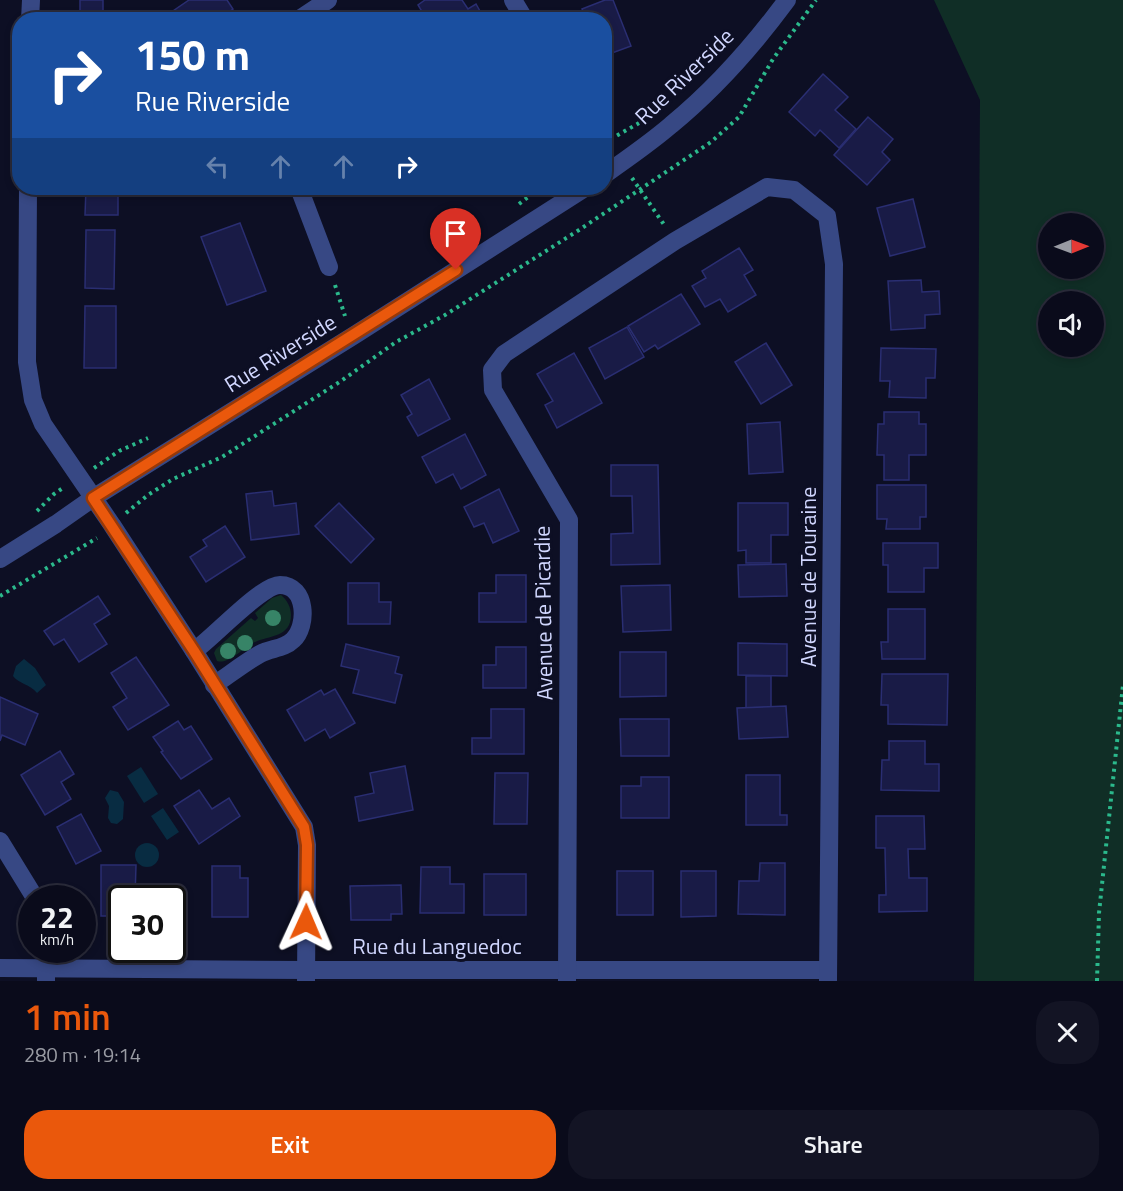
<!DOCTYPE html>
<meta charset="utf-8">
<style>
body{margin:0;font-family:"Titillium Web",sans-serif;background:#131424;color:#f1f3f6;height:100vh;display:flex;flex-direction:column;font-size:22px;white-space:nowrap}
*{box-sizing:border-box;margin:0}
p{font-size:20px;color:#999ba3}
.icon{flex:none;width:33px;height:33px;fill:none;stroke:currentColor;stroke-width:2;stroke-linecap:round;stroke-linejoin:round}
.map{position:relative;height:981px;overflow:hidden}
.panel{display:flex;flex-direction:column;background:#0a0b1b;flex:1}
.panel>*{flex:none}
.hud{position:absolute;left:12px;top:12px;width:600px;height:183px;border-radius:24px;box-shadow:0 3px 9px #0003,0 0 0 2px #2a2b3a;background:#1a4fa0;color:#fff;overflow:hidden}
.needle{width:39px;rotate:89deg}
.tools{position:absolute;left:1038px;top:213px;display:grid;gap:12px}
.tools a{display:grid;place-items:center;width:66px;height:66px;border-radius:50%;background:#0a0b1b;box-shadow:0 3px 9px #0003,0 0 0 2px #2a2b3a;font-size:30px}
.speed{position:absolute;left:18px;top:885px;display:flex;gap:12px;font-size:30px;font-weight:700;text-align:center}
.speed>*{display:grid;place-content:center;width:78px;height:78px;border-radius:50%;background:#0a0b1b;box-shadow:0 3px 9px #0003,0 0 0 2px #2a2b3a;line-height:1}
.speed small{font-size:15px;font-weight:400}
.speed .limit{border:3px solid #111;border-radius:9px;background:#fff;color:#111}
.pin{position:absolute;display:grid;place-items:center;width:51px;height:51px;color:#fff;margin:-62px -26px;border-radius:50% 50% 50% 0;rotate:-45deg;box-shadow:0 0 6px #0007}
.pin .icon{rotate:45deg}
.me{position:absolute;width:66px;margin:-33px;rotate:1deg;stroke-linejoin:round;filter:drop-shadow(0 0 4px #0008)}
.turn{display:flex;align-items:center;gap:21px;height:126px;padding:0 24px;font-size:27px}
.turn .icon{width:78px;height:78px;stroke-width:2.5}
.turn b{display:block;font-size:42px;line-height:51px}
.lanes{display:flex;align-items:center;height:57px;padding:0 24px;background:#0003;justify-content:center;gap:30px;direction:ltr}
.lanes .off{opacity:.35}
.round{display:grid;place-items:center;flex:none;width:63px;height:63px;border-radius:24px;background:#131424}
.head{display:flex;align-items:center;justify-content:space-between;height:102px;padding:0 24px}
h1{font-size:36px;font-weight:600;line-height:45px;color:#ea580c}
.cta{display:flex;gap:12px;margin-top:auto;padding:12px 24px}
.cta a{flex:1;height:69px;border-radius:24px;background:#ea580c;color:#fff;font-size:24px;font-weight:600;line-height:69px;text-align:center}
.cta a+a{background:#131424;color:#f1f3f6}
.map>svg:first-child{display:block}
.green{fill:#102e26;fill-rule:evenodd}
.water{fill:#082c42}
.building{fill:#191b46;stroke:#2a2e72;stroke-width:1.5}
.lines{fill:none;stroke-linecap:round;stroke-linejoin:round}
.path{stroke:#2bb98c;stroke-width:4;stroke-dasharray:3 4.5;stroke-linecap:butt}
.minor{stroke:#374884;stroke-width:18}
.tree{fill:#378467}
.route-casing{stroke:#983908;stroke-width:15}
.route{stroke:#ea580c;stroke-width:10}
.labels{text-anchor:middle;stroke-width:6;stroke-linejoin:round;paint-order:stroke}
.street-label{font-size:22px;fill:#d1d7ff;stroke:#0d0f24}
</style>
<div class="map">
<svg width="1123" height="981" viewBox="0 0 1123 981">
<rect width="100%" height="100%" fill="#0d0f24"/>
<!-- green -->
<g class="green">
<path d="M934,0H1123V981H974L980,100ZM1048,224H1094V268H1048ZM1048,302H1094V346H1048Z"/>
<path d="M281,595C287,600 291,607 291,615C291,638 268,635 253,643C243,648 228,665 217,661L214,653L216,649L251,618L255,621L258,618L255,613L272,598Z"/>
</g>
<!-- water -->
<g class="water">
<path d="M24,659L35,668L46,685L37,693C30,684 19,684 13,676L16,666Z"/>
<path d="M141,767L158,794L144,803L127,776Z"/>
<path d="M110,790L118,792L124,802L123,819L117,824L111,823L108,818L109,806L105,798Z"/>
<path d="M163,808L179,832L167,840L151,816Z"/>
<circle cx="147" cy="855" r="12"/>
</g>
<!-- building -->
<g class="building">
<path d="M80,0H103V17H154V20H80Z"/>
<path d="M189,0H227L233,9L218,20H179L173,11Z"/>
<path d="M425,0H462L468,9L476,4L485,20H427L418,5Z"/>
<path d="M605,0H613L631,46L604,56V20H586L582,9Z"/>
<path d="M823,74L848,97L835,110L856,129L839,148L820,130L815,136L789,112Z"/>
<path d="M868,117L893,139L882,152L890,160L867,185L834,155Z"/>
<path d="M81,188H118V215H85L86,188Z"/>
<path d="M913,199L925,247L890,256L877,208Z"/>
<path d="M240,223L266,291L227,305L201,237Z"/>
<path d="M86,230H115L114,289L85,288Z"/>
<path d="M739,248L753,270L744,275L756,295L728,312L720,299L705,307L692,286L706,278L702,271Z"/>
<path d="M921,280L922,292L939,291L940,314L925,315V328L891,330L888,281Z"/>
<path d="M681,294L700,324L658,349L655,345L644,352L628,326Z"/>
<path d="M85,306H116V368H84Z"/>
<path d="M627,327L644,357L605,379L589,348Z"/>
<path d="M766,343L792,385L761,404L735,362Z"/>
<path d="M881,348L936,349L935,378H926V398L889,397L890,381H880Z"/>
<path d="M574,353L602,403L557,428L545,405L553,401L537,374Z"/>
<path d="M429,379L450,419L418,436L407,417L412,414L401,395Z"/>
<path d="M884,412H919V424H926V455H909V480H884V455H877L878,424H884Z"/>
<path d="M780,422L783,472L749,474L747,424Z"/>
<path d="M465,434L486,475L461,489L453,474L436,483L422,457Z"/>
<path d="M611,465H658L660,564L611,565V534L633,533L632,496H611Z"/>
<path d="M877,485H926V517H920V529H886L887,519H877Z"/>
<path d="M499,489L519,531L493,543L484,523L474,527L464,507Z"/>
<path d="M272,491L274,506L296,503L299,534L251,540L246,494Z"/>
<path d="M339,503L374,539L351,563L315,526Z"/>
<path d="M738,503H788V535H771V563H746V550L738,551Z"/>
<path d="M225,526L245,557L206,582L190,557L207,546L203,540Z"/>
<path d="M883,543H938V568H924V592H888V565H883Z"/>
<path d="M786,564L787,596L739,597L738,565Z"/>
<path d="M496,575H526V622H479V593H496Z"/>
<path d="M348,583H379V602H391L390,624H348Z"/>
<path d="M670,585L671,630L623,632L621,586Z"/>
<path d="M98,596L110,614L94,624L107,644L79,662L64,639L54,645L44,631Z"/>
<path d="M888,609H925V659H882L881,642H888Z"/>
<path d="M738,643L787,644V676L738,675Z"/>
<path d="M346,644L399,657L395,673L402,675L395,703L353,693L359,670L341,666Z"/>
<path d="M496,647H526V688H483V665H496Z"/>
<path d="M620,652H666V696L620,697Z"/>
<path d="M136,657L169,705L128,730L113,707L127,698L111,673Z"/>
<path d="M882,674H948L947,725L888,724V705H881Z"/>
<path d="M746,676H771V707L746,708Z"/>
<path d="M335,689L355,723L330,738L325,729L305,741L287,710L321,690L324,695Z"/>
<path d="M0,697L38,714L25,745L2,735L0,741Z"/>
<path d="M786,706L788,737L739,739L737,708Z"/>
<path d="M491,709H524V754H472V738H491Z"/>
<path d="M620,719H669V756H621Z"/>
<path d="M178,721L184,730L191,726L212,759L181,779L161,752L163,751L153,737Z"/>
<path d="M889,741H925V764H939V791L881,790L882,760H889Z"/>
<path d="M60,751L74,774L61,782L71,799L45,815L21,775Z"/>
<path d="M405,766L413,810L359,821L355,797L374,793L370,773Z"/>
<path d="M495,773H528L527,824H494Z"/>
<path d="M746,775H780V815H787V825H746Z"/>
<path d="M641,777H669V818H621V786H641Z"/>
<path d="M199,790L212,809L229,798L240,816L199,844L174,806Z"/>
<path d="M81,814L101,851L76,864L57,827Z"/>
<path d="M876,816H924L925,849H908L909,878H927V911L879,912V895H886L885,848H876Z"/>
<path d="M760,863H785V915L738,914L739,881H759Z"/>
<path d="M101,865H136L135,898H122V916H101Z"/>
<path d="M212,866H240V878H248V917H212Z"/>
<path d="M421,867H450V884H464V913H420Z"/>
<rect x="617" y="871" width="36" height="44"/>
<path d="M681,871H716V916L681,917Z"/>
<rect x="484" y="874" width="42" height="41"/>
<path d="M401,885L402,914H391V920H351L350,886Z"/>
</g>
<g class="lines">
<!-- path -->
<g class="path">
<path d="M604,143L639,123"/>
<path d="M632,178L665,226"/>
<path d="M519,204L540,188"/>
<path d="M335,285L345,316"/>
<path d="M94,468L119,451L148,438"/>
<path d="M37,511L54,494L63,488"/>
<path d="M126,513L148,495L173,479L222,457L341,381L396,342L445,315L579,230L711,142L739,117L773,59L816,0"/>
<path d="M0,596L97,538"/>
<path d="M1097,981L1099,913L1123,685"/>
</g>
<!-- minor -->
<g class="minor">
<path d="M513,0L525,20"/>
<path d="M30,20L31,0"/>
<path d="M298,20L328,0"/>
<path d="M604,175C627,159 650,143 671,125C715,89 753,46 787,0"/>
<path d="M28,188L27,362L33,400L43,424L112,525L194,651L304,827L307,845L306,981"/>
<path d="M299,188L329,267"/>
<path d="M0,559L56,524L93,498L353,336L585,188"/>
<path d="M194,651C214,637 261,585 280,585C307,585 308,626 293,640C284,649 271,648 260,654C244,663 229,675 214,685"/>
<path d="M0,841L35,898"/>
<path d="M0,968L306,970H828"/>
<path d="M46,981V950"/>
<path d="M567,981L569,520L493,390L492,370L504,354L675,241L767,187L794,190L827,216L834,264L828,981"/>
</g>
</g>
<!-- trees -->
<g class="tree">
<circle cx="273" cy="618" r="8"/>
<circle cx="245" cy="643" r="8"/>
<circle cx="228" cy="651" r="8"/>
</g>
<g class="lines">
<!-- route casing -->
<g class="route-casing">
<path id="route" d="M306,922L307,845L304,827L194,651L93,498L456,270"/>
</g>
<!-- route -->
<use href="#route" class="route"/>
</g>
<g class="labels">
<!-- street labels -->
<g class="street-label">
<text transform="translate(684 76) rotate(-44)" y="8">Rue Riverside</text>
<text transform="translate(280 353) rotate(-32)" y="8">Rue Riverside</text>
<text transform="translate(808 577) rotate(-90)" y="8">Avenue de Touraine</text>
<text transform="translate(543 613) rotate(-91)" y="8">Avenue de Picardie</text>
<text x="437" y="954">Rue du Languedoc</text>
</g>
</g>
</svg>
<div class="tools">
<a><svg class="needle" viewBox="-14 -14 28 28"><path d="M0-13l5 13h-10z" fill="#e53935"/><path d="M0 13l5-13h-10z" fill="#999ba3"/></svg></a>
<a><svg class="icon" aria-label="sound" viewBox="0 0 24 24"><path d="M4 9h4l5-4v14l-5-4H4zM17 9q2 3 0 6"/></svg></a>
</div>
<div class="speed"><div>22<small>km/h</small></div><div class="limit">30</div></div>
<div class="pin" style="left:456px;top:270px;background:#d93025"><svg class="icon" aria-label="arrive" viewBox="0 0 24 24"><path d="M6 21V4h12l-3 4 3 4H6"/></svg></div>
<svg class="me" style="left:306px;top:922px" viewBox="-20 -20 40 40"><path d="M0-17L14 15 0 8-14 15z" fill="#ea580c" stroke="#fff" stroke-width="4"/></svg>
<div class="hud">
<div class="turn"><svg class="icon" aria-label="right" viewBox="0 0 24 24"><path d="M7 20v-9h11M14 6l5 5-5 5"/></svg><div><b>150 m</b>Rue Riverside</div></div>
<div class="lanes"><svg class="icon off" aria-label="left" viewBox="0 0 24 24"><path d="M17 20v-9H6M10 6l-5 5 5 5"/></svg><svg class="icon off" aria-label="ahead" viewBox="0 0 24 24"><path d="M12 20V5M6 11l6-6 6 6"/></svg><svg class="icon off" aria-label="ahead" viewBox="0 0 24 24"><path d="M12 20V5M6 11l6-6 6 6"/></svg><svg class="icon" aria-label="right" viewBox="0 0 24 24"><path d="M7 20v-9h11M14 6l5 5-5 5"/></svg></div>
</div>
</div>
<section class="panel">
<div class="head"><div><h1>1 min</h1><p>280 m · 19:14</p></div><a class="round"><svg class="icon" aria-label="close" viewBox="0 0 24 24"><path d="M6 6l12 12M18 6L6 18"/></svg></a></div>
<div class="cta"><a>Exit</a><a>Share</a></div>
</section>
